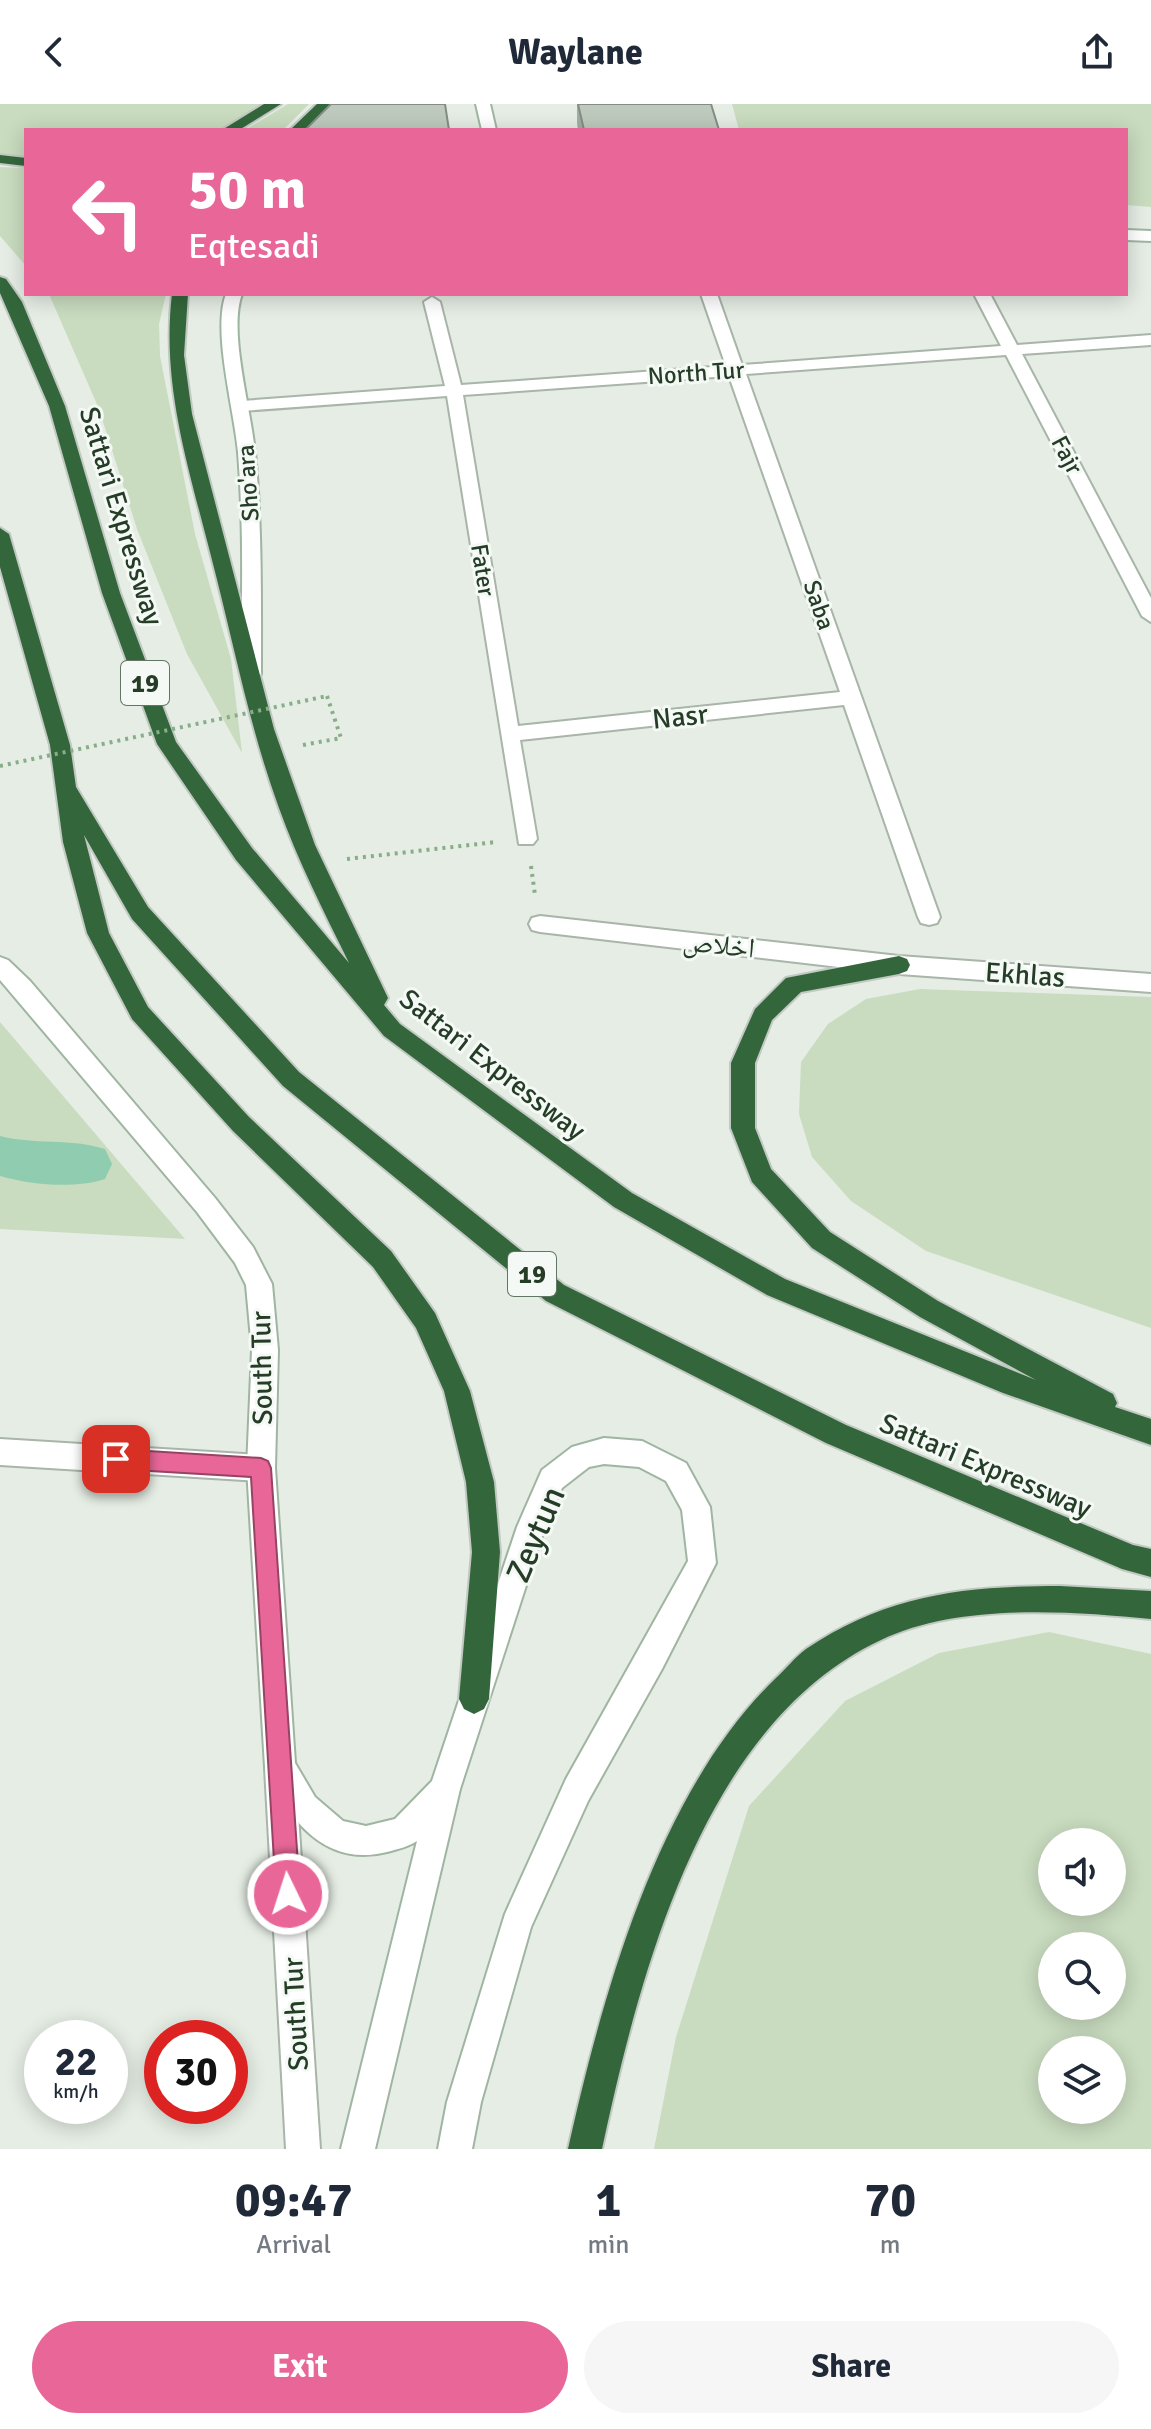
<!DOCTYPE html>
<meta charset="utf-8">
<style>
body{margin:0;font-family:Signika,"Noto Naskh Arabic",sans-serif;background:#f6f6f7;color:#1f2937;height:100vh;display:flex;flex-direction:column;font-size:30px;white-space:nowrap}
*{box-sizing:border-box;margin:0}
p{font-size:26px;color:#747a83}
.icon{flex:none;width:44px;height:44px;fill:none;stroke:currentColor;stroke-width:2;stroke-linecap:round;stroke-linejoin:round}
.map{position:relative;height:2045px;overflow:hidden}
.details{display:flex;flex-direction:column;background:#fff;flex:1}
.details>*{flex:none}
.hud{position:absolute;left:24px;top:24px;width:1104px;height:168px;border-radius:0px;box-shadow:0 4px 20px #0003;background:#e86798;color:#fff;overflow:hidden}
.tools{position:absolute;left:1038px;top:1724px;display:grid;gap:16px}
.tools a{display:grid;place-items:center;width:88px;height:88px;border-radius:50%;background:#fff;box-shadow:0 4px 20px #0003;font-size:40px}
.speed{position:absolute;left:24px;top:1916px;display:flex;gap:16px;font-size:40px;font-weight:700;text-align:center}
.speed>*{display:grid;place-content:center;width:104px;height:104px;border-radius:50%;background:#fff;box-shadow:0 4px 20px #0003;line-height:1}
.speed small{font-size:20px;font-weight:400}
.speed .limit{border:12px solid #d22;background:#fff;color:#111}
.pin{position:absolute;display:grid;place-items:center;width:68px;height:68px;color:#fff;margin:-34px;border-radius:16px;box-shadow:0 4px 12px #0006}
.me{position:absolute;width:88px;margin:-44px;rotate:356deg;stroke-linejoin:round;filter:drop-shadow(0 0 6px #0008)}
.turn{display:flex;align-items:center;gap:28px;height:168px;padding:0 32px;font-size:36px}
.turn .icon{width:104px;height:104px;stroke-width:2.5}
.turn b{display:block;font-size:56px;line-height:68px}
.eta{display:flex;justify-content:space-evenly;align-items:center;height:136px;text-align:center}
.eta b{font-size:48px;font-weight:800;line-height:56px}
.action{display:flex;gap:16px;margin-top:auto;padding:16px 32px}
.action a{flex:1;height:92px;border-radius:48px;background:#e86798;color:#fff;font-size:32px;font-weight:800;line-height:92px;text-align:center}
.action a+a{background:#f6f6f7;color:#1f2937}
header{display:flex;justify-content:space-between;align-items:center;height:104px;padding:0 32px;background:#fff;font-size:36px;font-weight:800}
.map>svg:first-child{display:block}
.green{fill:#c9dcbf;fill-rule:evenodd}
.lines{fill:none;stroke-linecap:round;stroke-linejoin:round}
.canal{fill:#90cdb0;fill-rule:evenodd}
.street-casing{stroke:#a8b5a8;stroke-width:4}
.secondary-casing{stroke:#a0b5a1;stroke-width:4}
.highway-casing{stroke:#c2c9c3;stroke-width:4}
.path{stroke:#87ae89;stroke-width:4;stroke-dasharray:3 5;stroke-linecap:butt}
.street{fill:#fff;fill-rule:evenodd}
.secondary{fill:#fff;fill-rule:evenodd}
.highway{fill:#33673b;fill-rule:evenodd}
.path-bridge{stroke:#87ae89;stroke-width:4;stroke-dasharray:3 5;stroke-linecap:butt}
.wall{fill:#a3aea3}
.building{fill:#becabd;stroke:#858d84;stroke-width:2}
.route{fill:#e86798;stroke:#974363;stroke-width:2}
.labels{text-anchor:middle;stroke-width:6;stroke-linejoin:round;paint-order:stroke}
.far-street-label{font-size:24px;fill:#253d27;stroke:#f5f9f5}
.shield{fill:#f5f9f5;stroke:#637565;stroke-width:2}
.shield-label{font-size:26px;font-weight:bold;fill:#253d27}
.street-label{font-size:28px;fill:#253d27;stroke:#f5f9f5}
.near-street-label{font-size:34px;fill:#253d27;stroke:#f5f9f5}
</style>
<header><svg class="icon" aria-label="back" viewBox="0 0 24 24"><path d="M15 5l-7 7 7 7"/></svg>Waylane<svg class="icon" aria-label="share" viewBox="0 0 24 24"><path d="M12 15V3M7 8l5-5 5 5M5 13v7h14v-7"/></svg></header>
<div class="map">
<svg width="1151" height="2045" viewBox="0 0 1151 2045">
<rect width="100%" height="100%" fill="#e5ede4"/>
<!-- green -->
<g class="green">
<path d="M0,0H274L229,26H26V58L0,55Z"/>
<path d="M288,0H309L283,26H245Z"/>
<path d="M732,0H1151V103L1126,101V26H739Z"/>
<path d="M0,63L26,64V162L0,132Z"/>
<path d="M49,190H166L159,220L160,252L195,430L231,555L242,649L187,550L137,425L99,305Z"/>
<path d="M920,885L1151,893V1224L926,1147L851,1097L812,1053L799,1010L801,958L828,920L866,895Z"/>
<path d="M0,918L185,1135L0,1125Z"/>
<path d="M1049,1528L1151,1550V2045H654L676,1933L749,1702L845,1597L939,1549ZM1052,1738H1112V1798H1052ZM1052,1842H1112V1902H1052ZM1052,1946H1112V2006H1052Z"/>
</g>
<g class="lines">
<!-- canal -->
<path class="canal" d="M0,1032C35,1041 71,1034 105,1045L112,1060L105,1075C74,1085 32,1081 0,1072Z"/>
<!-- street casing -->
<g class="street-casing">
<g id="street">
<path d="M701,190H717L742,261L1001,242L974,190H990L1017,241L1151,231V241L1022,250L1151,494V518L1142,512L1006,251L746,270L940,813L937,819L929,821L921,819L918,813L844,601L520,636L537,735L533,740H519L447,292L242,307L234,302L242,297L445,282L424,198L432,193L440,198L461,281L726,262ZM729,272L840,588L518,622L463,291Z"/>
<path d="M540,812L899,852L1151,870V888L899,870L540,828L532,826L529,820L532,814Z"/>
<path d="M0,1335L261,1351L271,1355L275,1364L271,1373L261,1377L0,1361Z"/>
<path d="M280,1649L291,1653L295,1664L320,2045H286L265,1664L269,1653Z"/>
</g>
</g>
<!-- secondary casing -->
<g class="secondary-casing">
<g id="secondary">
<path d="M476,0H490L496,26H482Z"/>
<path d="M1126,126L1151,127V137L1126,136Z"/>
<path d="M226,190H242C228,227 251,305 255,348C262,422 261,496 261,570L251,577L241,570C242,496 244,422 238,348C234,305 212,227 226,190Z"/>
<path d="M0,853L8,856L30,877L215,1094L253,1143L272,1180L278,1246L275,1364L295,1659L315,1693L343,1717L366,1722L395,1715L432,1677L517,1423L542,1366L572,1343L604,1334L642,1337L686,1359L710,1403L716,1459L662,1565L588,1697L531,1823L481,1998L472,2045H438L447,1998L505,1810L566,1675L688,1457L682,1406L666,1377L639,1363L604,1360L589,1363L562,1384L545,1423L460,1685L375,2045H341L417,1737C408,1743 398,1745 387,1748C325,1764 287,1715 265,1663L247,1364L252,1246L246,1181L235,1159L197,1108L0,876Z"/>
</g>
</g>
<!-- highway casing -->
<g class="highway-casing">
<g id="highway">
<path d="M264,0H281L239,26H222Z"/>
<path d="M317,0H332L305,26H290Z"/>
<path d="M0,51L26,54V62L0,59Z"/>
<path d="M0,173L6,175L22,198L65,302L120,489L176,638L252,744L349,859C324,808 298,757 279,704C249,622 233,536 211,452C189,365 161,281 172,190H188L184,251L192,310L274,625L315,741L388,894L384,901L400,920L632,1089L785,1175L1036,1276L920,1213L812,1144L752,1078L731,1024V959L755,905L786,874L899,852L907,855L910,861L907,867L899,870L801,888L772,916L755,959V1024L771,1065L830,1128L938,1197L1113,1290L1117,1299L1115,1303L1151,1315V1341L1003,1289L767,1191L614,1103L384,932L236,756L157,640L102,489L49,302L0,189Z"/>
<path d="M0,424L9,430L70,641L76,683L148,803L299,968L564,1181L846,1321L1133,1441L1151,1445V1473L1122,1465L826,1339L546,1197L283,982L132,815L84,731L109,829L148,903L249,1013L391,1147L435,1209L470,1287L494,1378L500,1448L489,1595L484,1605L474,1610L464,1605L459,1595L472,1448L466,1378L444,1287L416,1224L373,1163L233,1027L132,915L87,829L63,738L50,641L0,463Z"/>
<path d="M1060,1482L1151,1487V1515C1068,1507 958,1499 881,1536C703,1619 640,1869 602,2045H568C603,1889 658,1688 776,1574C786,1565 795,1553 806,1545C888,1490 965,1482 1060,1482Z"/>
</g>
</g>
<!-- path -->
<g class="path">
<path d="M303,641L341,634L327,592"/>
<path d="M347,755L496,738"/>
<path d="M531,762L535,791"/>
</g>
<!-- street -->
<use href="#street" class="street"/>
<!-- secondary -->
<use href="#secondary" class="secondary"/>
<!-- highway -->
<use href="#highway" class="highway"/>
<!-- path-bridge -->
<path class="path-bridge" d="M0,662L327,592"/>
</g>
<!-- wall -->
<path class="wall" d="M577,0H711L719,26H578L577,19Z"/>
<!-- building -->
<g class="building">
<path d="M331,0H445L449,26H305Z"/>
<path d="M578,0H711L719,26H584Z"/>
</g>
<!-- route -->
<path class="route" d="M116,1345L261,1354L268,1357L271,1364L300,1790L296,1799L288,1802L279,1799L276,1790L251,1373L116,1365L108,1362L105,1355L108,1348Z"/>
<g class="labels">
<!-- far-street labels -->
<g class="far-street-label">
<text transform="translate(696 269) rotate(-4)" y="8">North Tur</text>
<text transform="translate(1067 351) rotate(62)" y="8">Fajr</text>
<text transform="translate(248 379) rotate(-94)" y="8">Sho'ara</text>
<text transform="translate(483 466) rotate(81)" y="8">Fater</text>
<text transform="translate(819 501) rotate(71)" y="8">Saba</text>
</g>
<!-- shield labels -->
<g class="shield">
<rect x="121" y="557" width="48" height="44" rx="6"/>
<rect x="508" y="1148" width="48" height="44" rx="6"/>
</g>
<g class="shield-label">
<text x="145" y="588">19</text>
<text x="532" y="1179">19</text>
</g>
<!-- street labels -->
<g class="street-label">
<text transform="translate(122 412) rotate(73)" y="10">Sattari Expressway</text>
<text transform="translate(680 612) rotate(-6)" y="10">Nasr</text>
<text transform="translate(719 840) rotate(6)" y="10">اخلاص</text>
<text transform="translate(1025 870) rotate(4)" y="10">Ekhlas</text>
<text transform="translate(493 960) rotate(38)" y="10">Sattari Expressway</text>
<text transform="translate(261 1264) rotate(-91)" y="10">South Tur</text>
<text transform="translate(986 1361) rotate(23)" y="10">Sattari Expressway</text>
<text transform="translate(295 1910) rotate(-93)" y="10">South Tur</text>
</g>
<!-- near-street labels -->
<g class="near-street-label">
<text transform="translate(535 1430) rotate(-67)" y="12">Zeytun</text>
</g>
</g>
</svg>
<div class="tools">
<a><svg class="icon" aria-label="sound" viewBox="0 0 24 24"><path d="M4 9h4l5-4v14l-5-4H4zM17 9q2 3 0 6"/></svg></a>
<a><svg class="icon" aria-label="search" viewBox="0 0 24 24"><circle cx="10" cy="10" r="6"/><path d="M15 15l6 6"/></svg></a>
<a><svg class="icon" aria-label="layers" viewBox="0 0 24 24"><path d="M12 4l9 5-9 5-9-5zM3 14l9 5 9-5"/></svg></a>
</div>
<div class="speed"><div>22<small>km/h</small></div><div class="limit">30</div></div>
<div class="pin" style="left:116px;top:1355px;background:#d93025"><svg class="icon" aria-label="arrive" viewBox="0 0 24 24"><path d="M6 21V4h12l-3 4 3 4H6"/></svg></div>
<svg class="me" style="left:288px;top:1790px" viewBox="-20 -20 40 40"><circle r="17" fill="#e86798" stroke="#fff" stroke-width="3"/><path d="M0-11L8 9 0 5-8 9z" fill="#fff"/></svg>
<div class="hud">
<div class="turn"><svg class="icon" aria-label="left" viewBox="0 0 24 24"><path d="M17 20v-9H6M10 6l-5 5 5 5"/></svg><div><b>50 m</b>Eqtesadi</div></div>
</div>
</div>
<section class="details">
<div class="eta">
<div><b>09:47</b><p>Arrival</p></div>
<div><b>1</b><p>min</p></div>
<div><b>70</b><p>m</p></div>
</div>
<div class="action"><a>Exit</a><a>Share</a></div>
</section>
